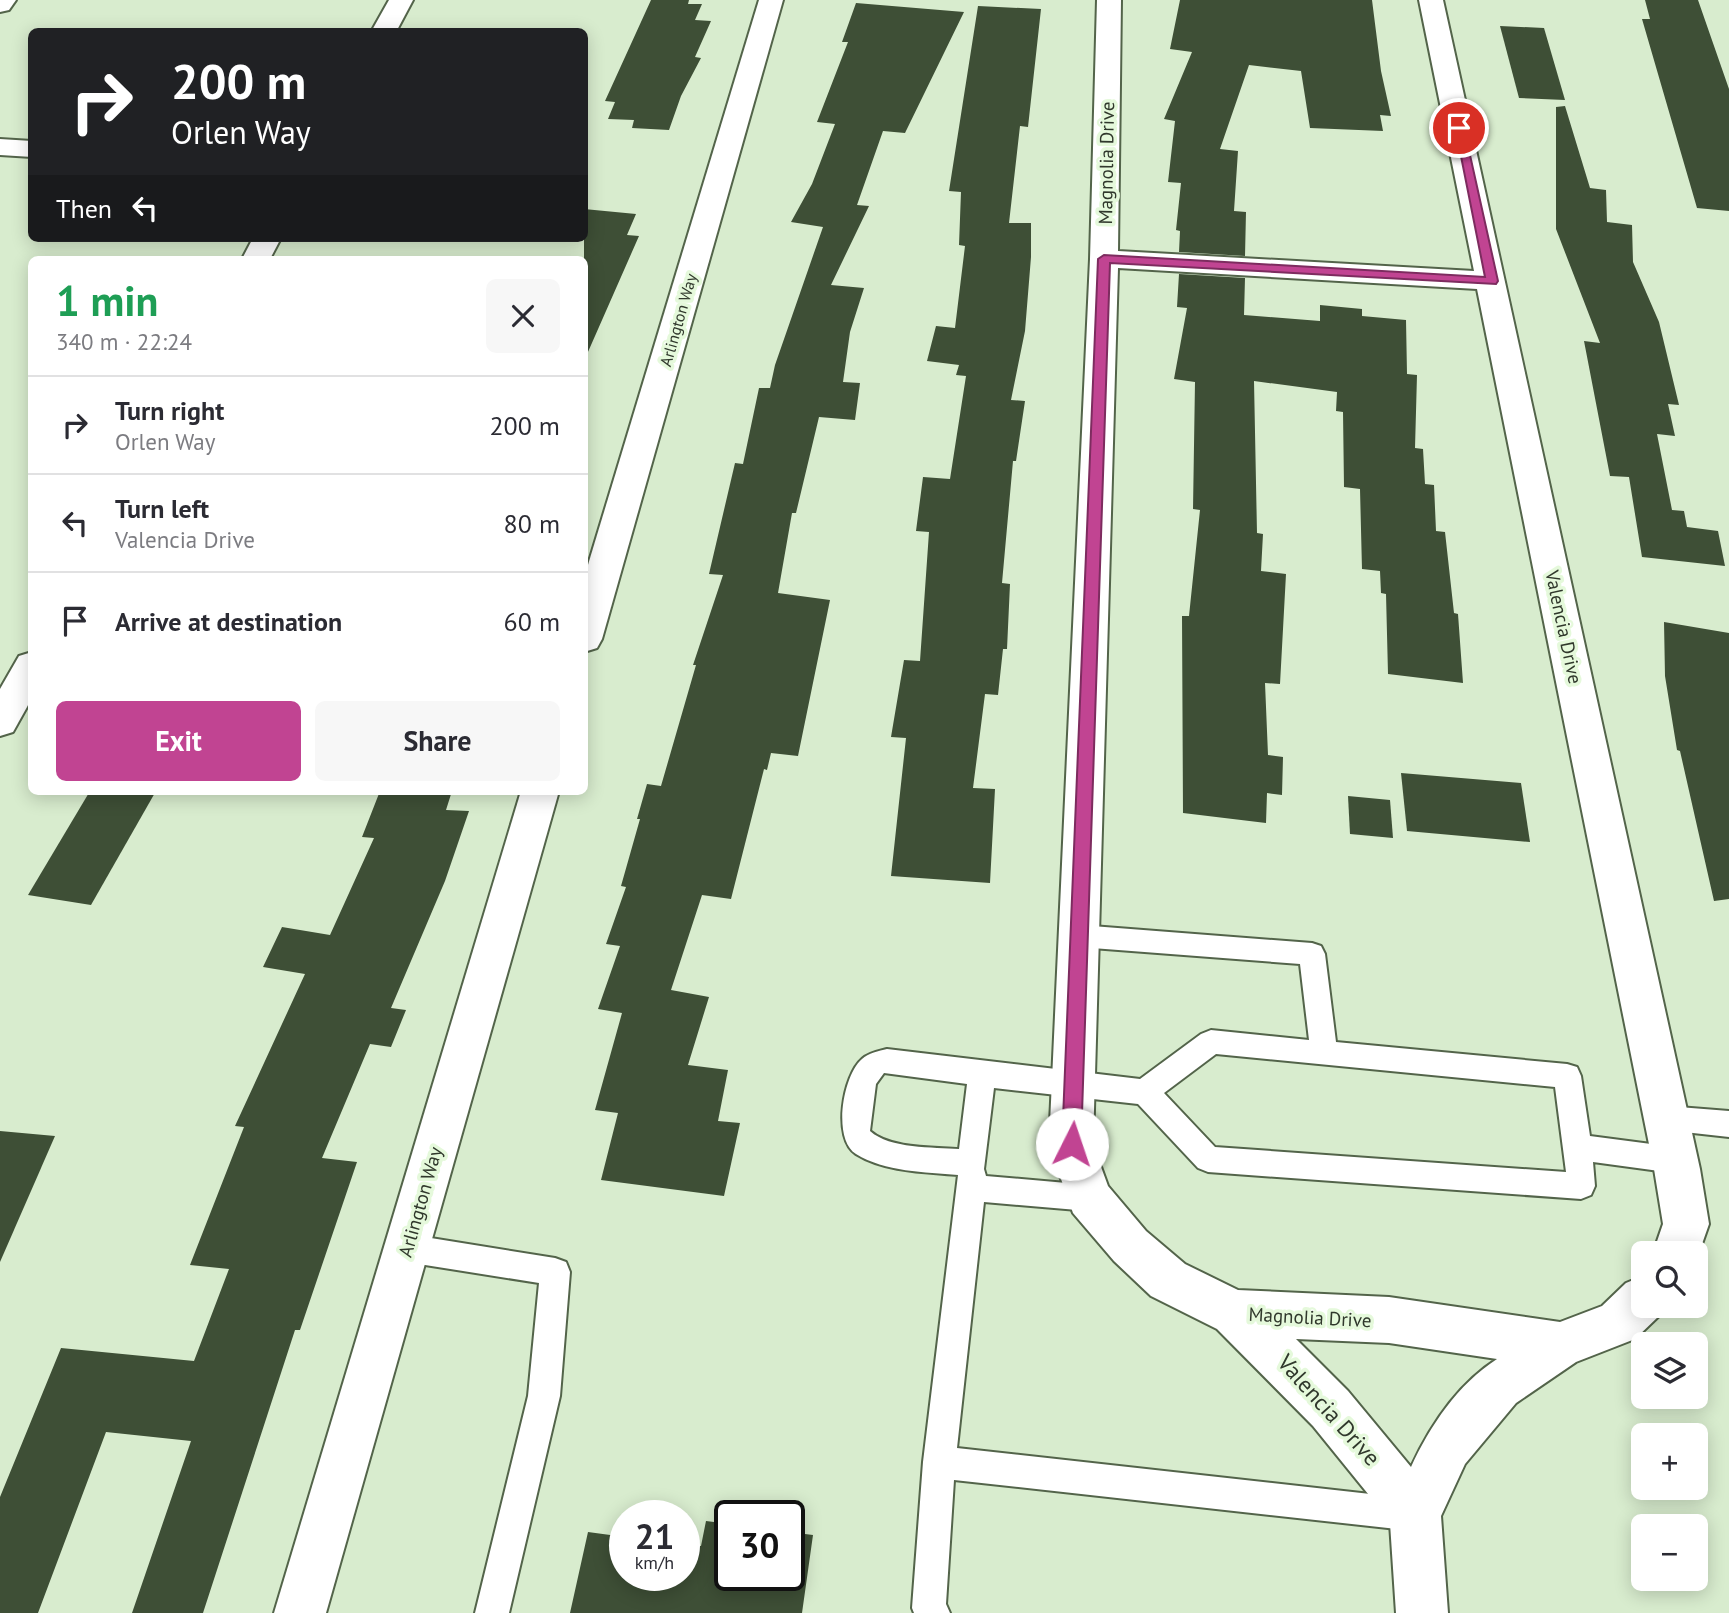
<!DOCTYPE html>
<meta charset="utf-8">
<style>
body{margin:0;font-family:"PT Sans",sans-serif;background:#f7f7f7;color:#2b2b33;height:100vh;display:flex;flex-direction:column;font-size:26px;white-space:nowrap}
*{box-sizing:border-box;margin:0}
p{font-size:23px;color:#7c7c81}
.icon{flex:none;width:38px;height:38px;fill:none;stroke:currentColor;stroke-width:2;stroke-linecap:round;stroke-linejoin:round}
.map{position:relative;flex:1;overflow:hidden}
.drawer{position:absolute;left:28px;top:256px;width:560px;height:539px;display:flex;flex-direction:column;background:#fff;border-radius:10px;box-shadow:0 4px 18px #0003}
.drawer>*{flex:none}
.top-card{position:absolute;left:28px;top:28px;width:560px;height:214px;border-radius:10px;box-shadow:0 4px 18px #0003;background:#202124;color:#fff;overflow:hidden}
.buttons{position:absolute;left:1631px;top:1241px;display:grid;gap:14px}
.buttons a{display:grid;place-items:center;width:77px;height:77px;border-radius:10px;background:#fff;box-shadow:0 4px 18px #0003;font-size:35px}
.speed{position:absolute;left:609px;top:1500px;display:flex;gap:14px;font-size:35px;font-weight:700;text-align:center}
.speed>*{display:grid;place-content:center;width:91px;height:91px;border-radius:50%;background:#fff;box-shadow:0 4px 18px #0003;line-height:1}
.speed small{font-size:18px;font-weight:400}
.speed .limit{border:4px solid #111;border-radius:10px;background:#fff;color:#111}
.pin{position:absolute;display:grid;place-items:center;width:60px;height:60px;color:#fff;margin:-30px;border:4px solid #fff;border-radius:50%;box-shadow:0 2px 7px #0007}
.me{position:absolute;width:77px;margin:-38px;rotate:4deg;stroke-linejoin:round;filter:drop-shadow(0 0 5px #0008)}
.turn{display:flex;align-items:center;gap:24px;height:147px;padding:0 28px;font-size:32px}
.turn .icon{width:91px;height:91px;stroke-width:2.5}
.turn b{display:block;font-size:49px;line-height:60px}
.then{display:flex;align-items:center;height:66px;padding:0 28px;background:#0003;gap:14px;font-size:26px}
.round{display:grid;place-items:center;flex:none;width:74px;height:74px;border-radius:10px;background:#f7f7f7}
.head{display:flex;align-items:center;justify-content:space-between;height:119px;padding:0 28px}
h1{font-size:42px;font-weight:700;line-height:52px;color:#1e9e55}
.primary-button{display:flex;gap:14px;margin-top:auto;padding:14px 28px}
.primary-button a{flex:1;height:80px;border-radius:10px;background:#c14492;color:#fff;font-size:28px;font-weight:700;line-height:80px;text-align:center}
.primary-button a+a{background:#f7f7f7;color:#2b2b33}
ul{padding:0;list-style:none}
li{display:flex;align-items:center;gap:21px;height:98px;padding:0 28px;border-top:2px solid #e1e1e2}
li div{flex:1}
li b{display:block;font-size:26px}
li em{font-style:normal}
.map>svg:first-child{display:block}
.building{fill:#3e4f36}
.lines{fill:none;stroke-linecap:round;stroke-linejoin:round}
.lane-casing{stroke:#53644a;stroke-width:4}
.street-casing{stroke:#53644a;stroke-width:4}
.lane{fill:#fff;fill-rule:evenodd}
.street{fill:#fff;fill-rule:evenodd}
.route{fill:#c14492;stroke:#7d2c5f;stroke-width:2}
.labels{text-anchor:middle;stroke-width:7;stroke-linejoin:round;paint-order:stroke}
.far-street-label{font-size:16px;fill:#30382c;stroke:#e5f9db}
.street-label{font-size:19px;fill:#30382c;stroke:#e5f9db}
.near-street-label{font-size:23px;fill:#30382c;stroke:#e5f9db}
</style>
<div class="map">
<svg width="1729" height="1613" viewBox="0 0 1729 1613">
<rect width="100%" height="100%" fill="#d8ecce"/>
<!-- building -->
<g class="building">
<path d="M651,0H689L688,4H702L695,20L711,21L695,57L701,58L681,96L669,130L632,128L634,120L608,119L615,102L605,101Z"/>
<path d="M1180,0H1372L1381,71L1391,116L1380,115L1383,131L1310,128L1301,71L1249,65L1220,149L1238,151L1234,211L1246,212L1245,256L1179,252L1180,231L1176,230L1181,183L1168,182L1175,121L1164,119L1192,52L1170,49Z"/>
<path d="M1645,0H1698L1729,89V211L1697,208L1642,19H1650Z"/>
<path d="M856,3L964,12L905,133L883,131L857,205L869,206L831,285L864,288L850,332L843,382L860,383L855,420L819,417L796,513H792L778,593L830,600L798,756L771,753L767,770L764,769L731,899L702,895L671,990L709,997L688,1065L728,1070L718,1121L740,1123L724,1196L601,1180L618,1113L595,1110L622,1013L598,1009L620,946L606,944L626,887L621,886L640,819H637L647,784L661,786L696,665H693L723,575L709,574L735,463L743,464L759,388H770L775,365L823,227L791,222L812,184L835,124L817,122L848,42H842Z"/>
<path d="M978,6L1041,9L1028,127L1020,126L1009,223H1031V257L1025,331L1011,400L1025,401L1016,461H1013L1002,583L1010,584L1007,649H1003L998,695L985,694L973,788L995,789L990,883L891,876L906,738L891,737L904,660L920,661L929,532L916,531L923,477L950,479L966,376L956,375L959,365L927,361L936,326L955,328L965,246L959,245L961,192L949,191Z"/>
<path d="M1500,26L1544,28L1565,100L1519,98Z"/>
<path d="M1565,106L1590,188L1606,190L1607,222L1632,225L1633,262L1659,322L1679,405L1668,404L1675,436L1657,434L1672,510L1684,511L1687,527L1718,531L1725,566L1642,557L1629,477L1610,476L1584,341L1600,343L1556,229V107Z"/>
<path d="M584,209L636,214L627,235L639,236L584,361Z"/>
<path d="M1179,274L1245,278L1244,315L1320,321V305L1362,309V316L1406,320L1407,374L1417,375L1415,448L1423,449L1425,484L1434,485L1436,531L1445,532L1454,613L1458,614L1463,683L1388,674L1386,594L1381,593L1380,571L1362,569L1360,489L1344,487L1343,412L1336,411L1337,392L1254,381L1257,533L1263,534L1261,571L1286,574L1280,684L1265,683L1268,755L1283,757L1282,795L1267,793L1266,823L1183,813L1182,616H1189L1200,510L1193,509L1195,382L1174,379L1187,308L1177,307Z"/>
<path d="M1664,622L1729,633V899L1714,901L1680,751L1677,750L1665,676Z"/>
<path d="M1401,773L1521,783L1530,842L1407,831Z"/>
<path d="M90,791H156L91,905L28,895Z"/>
<path d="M380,791H452L446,810L469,811L445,881L391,1008L406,1010L391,1047L370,1044L322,1158L357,1162L300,1330H295L203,1613H132L191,1441L106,1432L38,1613H0V1497L61,1348L194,1361L229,1269L190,1265L244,1127L235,1126L305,974L263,967L282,927L330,935L374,838L362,837Z"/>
<path d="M1348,796L1390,800L1393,838L1350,834Z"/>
<path d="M0,1131L55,1136L0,1262Z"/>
<path d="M706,1521L730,1524V1575H789V1532L813,1535L802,1613H570L588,1532L625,1537V1575H684V1544L701,1546Z"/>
</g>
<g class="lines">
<!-- lane casing -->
<g class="lane-casing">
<g id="lane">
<path d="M1079,925L1312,943L1321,946L1325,954L1336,1042L1567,1064L1577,1067L1581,1076L1590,1136L1674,1147L1684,1151L1688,1160L1684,1169L1674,1173L1593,1162L1595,1186L1591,1195L1581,1199L1208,1172L1198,1168L1138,1104L994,1088L984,1169L986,1176L1089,1185L1099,1189L1103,1198L1099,1207L1089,1211L984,1202L957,1448L1415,1499L1427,1503L1431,1515L1427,1527L1415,1531L954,1480L946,1604L950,1613H914L912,1608L923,1462L958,1175C925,1172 885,1172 856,1154C832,1139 843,1075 862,1059C868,1053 879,1051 887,1049L1140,1079L1201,1034L1211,1030L1309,1040L1300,964L1079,947L1070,944L1066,936L1070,928ZM1216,1054L1555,1087L1566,1172L1215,1147L1164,1093ZM884,1073L967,1084L959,1149C933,1147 890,1149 870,1131L876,1084Z"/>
<path d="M1666,1106L1729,1111V1137L1666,1130L1656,1127L1652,1118L1656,1109Z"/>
<path d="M406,1234L555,1258L566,1262L570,1272L560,1396L509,1613H475L528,1396L539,1283L406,1262L396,1258L391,1248L396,1238Z"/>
</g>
</g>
<!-- street casing -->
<g class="street-casing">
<g id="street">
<path d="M0,0H16L9,10L0,12Z"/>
<path d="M389,0H413L396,32H371Z"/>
<path d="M759,0H783L602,639L597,648L584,652V578Z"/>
<path d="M1097,0H1121L1118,251L1474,271L1419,0H1443L1700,1169L1709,1224L1696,1261V1253H1653L1663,1224L1654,1169L1477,289L1118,268L1093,1145L1108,1186L1146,1231L1185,1264L1238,1290L1389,1297L1560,1322L1602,1306L1626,1283L1643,1276V1306H1664L1660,1315L1635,1339L1576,1362L1516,1403L1465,1464L1441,1516L1448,1613H1396L1390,1523L1377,1505L1313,1426L1217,1329L1151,1296L1114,1261L1073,1213L1049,1145L1090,259ZM1296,1339L1389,1343L1497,1359C1458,1384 1430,1426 1411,1467L1348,1391Z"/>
<path d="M0,139L32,141V157L0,155Z"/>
<path d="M253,238H281L270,259H242Z"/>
<path d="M32,652V698L13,732L0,736V689L19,656Z"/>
<path d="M521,791H559L326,1613H274Z"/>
</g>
</g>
<!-- lane -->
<use href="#lane" class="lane"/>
<!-- street -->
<use href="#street" class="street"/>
</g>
<!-- route -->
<path class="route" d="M1455,126L1464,128L1498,281L1496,284L1110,263L1081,1144L1078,1150L1072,1153L1065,1150L1062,1144L1098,259L1104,255L1485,277Z"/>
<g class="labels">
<!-- far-street labels -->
<g class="far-street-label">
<text transform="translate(678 320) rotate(-74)" y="6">Arlington Way</text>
</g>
<!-- street labels -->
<g class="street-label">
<text transform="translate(1106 163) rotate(-89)" y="7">Magnolia Drive</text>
<text transform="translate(1564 627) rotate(78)" y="7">Valencia Drive</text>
<text transform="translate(420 1202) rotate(-74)" y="7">Arlington Way</text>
<text transform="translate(1310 1317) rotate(3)" y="7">Magnolia Drive</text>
</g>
<!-- near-street labels -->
<g class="near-street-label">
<text transform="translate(1329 1410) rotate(48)" y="8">Valencia Drive</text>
</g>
</g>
</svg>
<div class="buttons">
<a><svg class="icon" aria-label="search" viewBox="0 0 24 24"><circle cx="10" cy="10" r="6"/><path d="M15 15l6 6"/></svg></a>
<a><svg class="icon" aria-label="layers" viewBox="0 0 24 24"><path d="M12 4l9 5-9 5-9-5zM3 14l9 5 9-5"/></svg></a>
<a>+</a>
<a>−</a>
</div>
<div class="speed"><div>21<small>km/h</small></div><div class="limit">30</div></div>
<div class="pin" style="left:1459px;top:128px;background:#d93025"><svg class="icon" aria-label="arrive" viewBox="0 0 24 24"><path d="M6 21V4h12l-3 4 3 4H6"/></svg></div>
<svg class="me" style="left:1072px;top:1144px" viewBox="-20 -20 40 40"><circle r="19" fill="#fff"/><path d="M0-13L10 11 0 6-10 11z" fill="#c14492"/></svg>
<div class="top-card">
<div class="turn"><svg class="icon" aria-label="right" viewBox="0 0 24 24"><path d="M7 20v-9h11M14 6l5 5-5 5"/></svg><div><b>200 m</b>Orlen Way</div></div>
<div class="then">Then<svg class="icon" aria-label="left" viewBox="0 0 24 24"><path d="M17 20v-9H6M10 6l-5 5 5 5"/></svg></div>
</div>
<section class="drawer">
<div class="head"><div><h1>1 min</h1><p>340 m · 22:24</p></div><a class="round"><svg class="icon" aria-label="close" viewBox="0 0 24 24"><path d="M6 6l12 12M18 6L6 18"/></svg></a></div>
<ul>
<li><svg class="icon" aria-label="right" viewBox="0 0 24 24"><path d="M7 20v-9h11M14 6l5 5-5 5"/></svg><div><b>Turn right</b><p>Orlen Way</p></div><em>200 m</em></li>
<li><svg class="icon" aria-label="left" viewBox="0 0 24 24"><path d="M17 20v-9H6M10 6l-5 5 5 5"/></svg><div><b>Turn left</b><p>Valencia Drive</p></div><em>80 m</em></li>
<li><svg class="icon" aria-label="arrive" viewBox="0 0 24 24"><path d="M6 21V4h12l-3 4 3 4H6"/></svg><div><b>Arrive at destination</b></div><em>60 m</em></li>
</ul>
<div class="primary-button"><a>Exit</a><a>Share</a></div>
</section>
</div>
